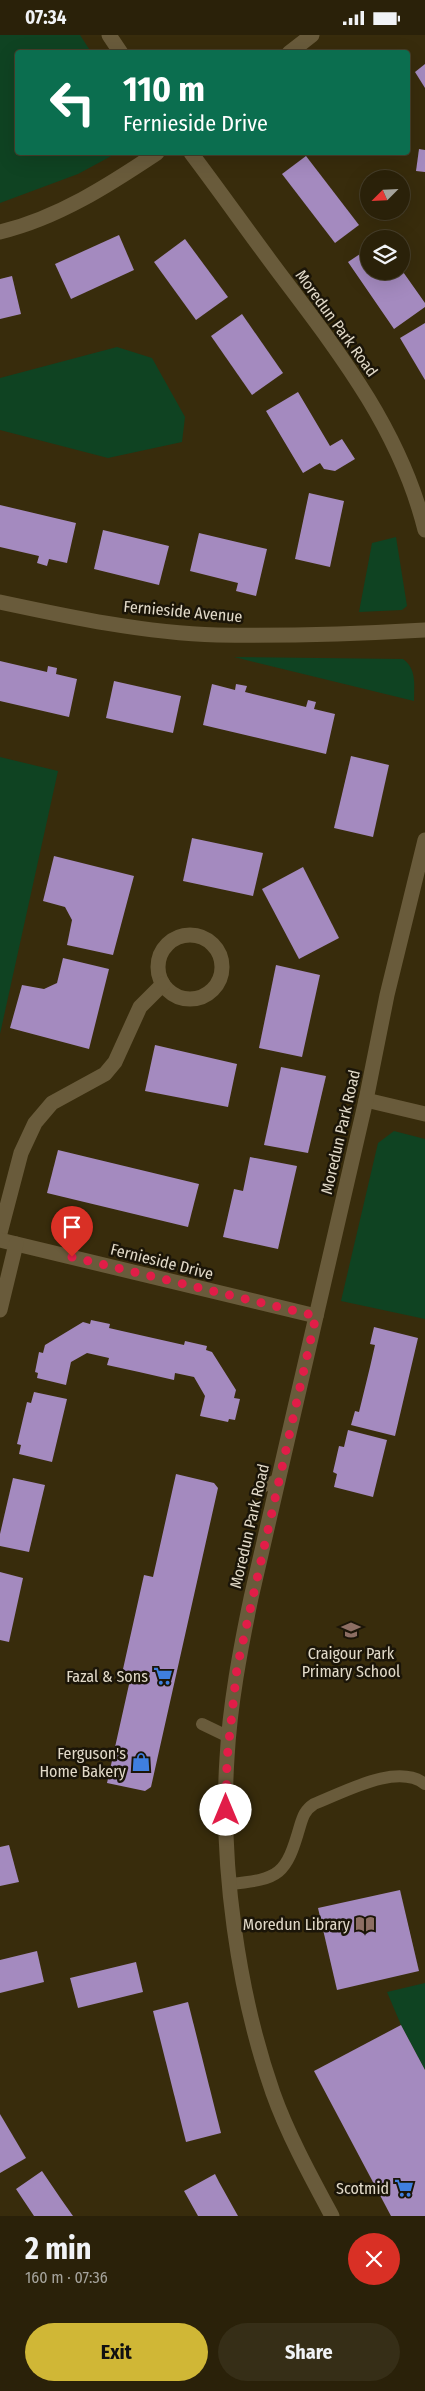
<!DOCTYPE html>
<meta charset="utf-8">
<style>
body{margin:0;font-family:"Fira Sans Condensed",sans-serif;background:#362e17;color:#f1f3f6;height:100vh;display:flex;flex-direction:column;font-size:19px;white-space:nowrap}
*{box-sizing:border-box;margin:0}
p{font-size:16px;color:#a5a39c}
.icon{flex:none;width:28px;height:28px;fill:none;stroke:currentColor;stroke-width:2;stroke-linecap:round;stroke-linejoin:round}
.map{position:relative;height:2181px;overflow:hidden}
.side{display:flex;flex-direction:column;background:#2a2109;flex:1}
.side>*{flex:none}
.top-card{position:absolute;left:15px;top:15px;width:395px;height:105px;border-radius:5px;box-shadow:0 5px 20px #0002,0 0 0 1px #463e2a;background:#0b6e4f;color:#fff;overflow:hidden}
.needle{width:32px;rotate:246deg}
.buttons{position:absolute;left:360px;top:135px;display:grid;gap:10px}
.buttons a{display:grid;place-items:center;width:50px;height:50px;border-radius:50%;background:#2a2109;box-shadow:0 5px 20px #0002,0 0 0 1px #463e2a;font-size:25px}
.pin{position:absolute;display:grid;place-items:center;width:42px;height:42px;color:#fff;margin:-51px -21px;border-radius:50% 50% 50% 0;rotate:-45deg;box-shadow:0 0 5px #0007}
.pin .icon{rotate:45deg}
.me{position:absolute;width:55px;margin:-28px;rotate:0deg;stroke-linejoin:round;filter:drop-shadow(0 0 4px #0008)}
.turn{display:flex;align-items:center;gap:18px;height:105px;padding:0 25px;font-size:22px}
.turn .icon{width:65px;height:65px;stroke-width:2.5}
.turn b{display:block;font-size:35px;line-height:42px}
.round{display:grid;place-items:center;flex:none;width:52px;height:52px;border-radius:26px;background:#362e17}
.headline{display:flex;align-items:center;justify-content:space-between;height:85px;padding:0 25px}
h1{font-size:30px;font-weight:700;line-height:38px}
.cta{display:flex;gap:10px;margin-top:auto;padding:10px 25px}
.cta a{flex:1;height:58px;border-radius:30px;background:#d0b736;color:#111;font-size:20px;font-weight:700;line-height:58px;text-align:center}
.cta a+a{background:#362e17;color:#f1f3f6}
.status{display:flex;justify-content:space-between;align-items:center;height:35px;padding:0 25px;background:#2a2109;direction:ltr}
.status svg{height:14px;fill:currentColor}
.map>svg:first-child{display:block}
.green{fill:#0f4322}
.building{fill:#a48abf}
.lines{fill:none;stroke-linecap:round;stroke-linejoin:round}
.lane{stroke:#695b3b;stroke-width:12}
.street{stroke:#695b3b;stroke-width:15}
.route{stroke:#e11d48;stroke-width:9;stroke-dasharray:0 16.2}
.labels{text-anchor:middle;stroke-width:5;stroke-linejoin:round;paint-order:stroke}
.street-label{font-size:16px;fill:#e2dac9;stroke:#1b1508}
.poi-label{font-size:16px;fill:#e2dac9;stroke:#1b1508;text-anchor:end}
</style>
<div class="status"><b>07:34</b><svg viewBox="0 0 49 12"><path d="M0 12V9h3v3zM5 12V6h3v6zM10 12V3h3v9zM15 12V0h3v12zM26 1h20v11H26zM47 4h2v5h-2z"/></svg></div>
<div class="map">
<svg width="425" height="2181" viewBox="0 0 425 2181">
<rect width="100%" height="100%" fill="#382c0c"/>
<!-- green -->
<g class="green">
<path d="M0,0H80L91,17L18,18V118H117L78,139L0,168Z"/>
<path d="M117,312L152,323L185,382L182,407L108,423L0,395V343Z"/>
<path d="M396,502L407,571L402,575L359,577L372,508Z"/>
<path d="M234,622L403,624C417,634 414,650 414,666Z"/>
<path d="M0,722L58,736L0,999Z"/>
<path d="M394,1096L425,1104V1284L341,1266L378,1108Z"/>
<path d="M425,1948V2035L401,1990L387,1957Z"/>
</g>
<!-- building -->
<g class="building">
<path d="M425,29V53L415,37Z"/>
<path d="M419,114L425,115V137L416,136Z"/>
<path d="M306,121L359,190L335,208L282,139Z"/>
<path d="M119,200L134,235L71,264L55,229Z"/>
<path d="M185,204L228,262L196,285L154,227Z"/>
<path d="M369,213V236H401V234L425,268V272L394,294L348,227Z"/>
<path d="M12,241L21,279L0,284V244Z"/>
<path d="M242,279L283,338L252,360L211,301Z"/>
<path d="M425,288V345L400,303Z"/>
<path d="M298,357L330,411L342,404L355,424L335,436L324,434L320,428L303,438L266,376Z"/>
<path d="M309,458L344,466L330,532L295,524Z"/>
<path d="M0,470L76,488L67,528L49,524L47,531L37,528L39,521L0,512Z"/>
<path d="M103,495L169,511L159,550L94,534Z"/>
<path d="M199,498L267,514L256,561L236,556L238,548L190,536Z"/>
<path d="M0,626L47,637L48,631L57,633L56,639L77,644L69,682L0,666Z"/>
<path d="M114,646L181,661L173,698L106,683Z"/>
<path d="M212,649L235,655L236,649L247,651L245,657L306,672L308,665L316,667L314,674L335,679L326,719L203,690Z"/>
<path d="M351,721L389,730L373,802L334,793Z"/>
<path d="M192,803L263,818L253,861L183,846Z"/>
<path d="M54,821L134,841L113,920L67,910L72,885L65,872L43,866Z"/>
<path d="M303,832L339,903L299,924L262,854Z"/>
<path d="M63,923L109,934L89,1014L10,993L22,950L44,954L57,948Z"/>
<path d="M276,930L320,940L302,1022L259,1013Z"/>
<path d="M155,1010L237,1029L228,1072L145,1056Z"/>
<path d="M281,1032L326,1041L308,1118L264,1110Z"/>
<path d="M58,1115L199,1149L188,1192L47,1158Z"/>
<path d="M250,1122L297,1131L278,1214L223,1202L234,1154L243,1156Z"/>
<path d="M91,1285L110,1289L109,1293L122,1296L184,1310L185,1306L207,1311L206,1315L212,1317L236,1355L234,1363L240,1364L235,1385L229,1384L228,1387L200,1381L205,1361L194,1342L175,1338L174,1345L139,1337L107,1330L109,1323L87,1318L71,1327L66,1350L37,1343L38,1338L35,1337L39,1317L43,1318L45,1310L83,1287L90,1289Z"/>
<path d="M374,1292L418,1303L395,1401L351,1390L355,1376L359,1377L370,1332L375,1310L370,1309Z"/>
<path d="M34,1357L67,1364L52,1427L19,1419L21,1410L17,1409L27,1367L31,1368Z"/>
<path d="M348,1395L387,1405L373,1462L334,1452L337,1439L333,1437L339,1411L344,1412Z"/>
<path d="M176,1439L214,1448L218,1453L151,1752L145,1756L107,1748L130,1645L121,1643L144,1540L153,1542Z"/>
<path d="M13,1443L45,1450L29,1517L0,1511V1499Z"/>
<path d="M0,1537L23,1543L9,1607L0,1605Z"/>
<path d="M9,1810L19,1847L0,1851V1812Z"/>
<path d="M400,1855L419,1936L337,1955L318,1873Z"/>
<path d="M37,1916L44,1947L0,1958V1925Z"/>
<path d="M136,1927L143,1957L78,1973L70,1943Z"/>
<path d="M188,1967L221,2098L186,2107L153,1976Z"/>
<path d="M401,1990L425,2035V2181H391L314,2036Z"/>
<path d="M0,2079L26,2123L0,2138Z"/>
<path d="M42,2136L61,2164L73,2181H34L16,2154Z"/>
<path d="M215,2139L219,2147L238,2181H198L184,2156Z"/>
</g>
<g class="lines">
<!-- lane -->
<g class="lane">
<path d="M257,1455L278,1444"/>
<path d="M202,1689L229,1702"/>
<path d="M230,1849C280,1844 286,1840 300,1791C303,1781 305,1775 314,1769C343,1758 397,1727 425,1749"/>
</g>
<!-- street -->
<g class="street">
<path d="M109,0L121,18"/>
<path d="M289,18L312,0"/>
<path d="M191,118C222,159 252,202 283,243C342,321 401,398 425,495"/>
<path d="M0,197C58,183 109,150 157,118"/>
<path d="M0,567C70,582 145,598 217,600C286,601 356,599 425,595"/>
<circle cx="190" cy="932" r="32"/>
<path d="M366,1065L425,1079"/>
<path d="M0,1198L21,1118L35,1088L52,1068L105,1039L115,1027L140,972L163,949"/>
<path d="M0,1205L316,1281"/>
<path d="M0,1275L16,1209"/>
<path d="M332,2181C311,2142 288,2100 273,2058C238,1958 220,1830 227,1723C230,1669 240,1616 251,1563L366,1065L387,960L425,805"/>
</g>
</g>
<g class="lines">
<!-- route -->
<path class="route" d="M72,1222L316,1281L237,1633L227,1724L226,1775"/>
</g>
<!-- icons -->
<defs>
<g id="school-bare" transform="scale(1.5)"><path d="M0-5L7-2L0 1L-7-2ZM-4 1L0 2.5L4 1V4Q0 6-4 4Z" fill="#8d6e63" stroke="#1b1508" stroke-width="2.5" paint-order="stroke"/></g>
<g id="supermarket-bare" transform="scale(1.5)"><path d="M-6-5.5h2.5l.6 2H6L4.5 2H-2.5L-4.4-4H-6ZM-1.5 3.2a1.3 1.3 0 1 0 .1 0ZM3 3.2a1.3 1.3 0 1 0 .1 0Z" fill="#3f7fe0" stroke="#1b1508" stroke-width="2.5" paint-order="stroke"/></g>
<g id="shop-bare" transform="scale(1.5)"><path d="M-5-2.5h2.3a2.7 3.5 0 0 1 5.4 0H5L5.5 6h-11ZM-1.5-2.5h3a1.5 2.3 0 0 0-3 0Z" fill="#3f7fe0" stroke="#1b1508" stroke-width="2.5" paint-order="stroke"/></g>
<g id="library-bare" transform="scale(1.5)"><path d="M-6-4Q-3-5.5-.7-3.5V5Q-3 3-6 4ZM6-4Q3-5.5 .7-3.5V5Q3 3 6 4Z" fill="#8d6e63" stroke="#1b1508" stroke-width="2.5" paint-order="stroke"/></g>
</defs>
<g fill-rule="evenodd">
<use href="#school-bare" x="351" y="1595"/>
<use href="#supermarket-bare" x="163" y="1641"/>
<use href="#shop-bare" x="141" y="1727"/>
<use href="#library-bare" x="365" y="1889"/>
<use href="#supermarket-bare" x="404" y="2153"/>
</g>
<g class="labels">
<!-- street labels -->
<g class="street-label">
<text transform="translate(337 288) rotate(54)" y="6">Moredun Park Road</text>
<text transform="translate(183 576) rotate(5)" y="6">Fernieside Avenue</text>
<text transform="translate(340 1097) rotate(-77)" y="6">Moredun Park Road</text>
<text transform="translate(162 1226) rotate(14)" y="6">Fernieside Drive</text>
<text transform="translate(249 1491) rotate(-77)" y="6">Moredun Park Road</text>
</g>
<!-- poi labels -->
<g class="poi-label">
<text x="351" y="1624" text-anchor="middle">Craigour Park<tspan x="351" dy="18">Primary School</tspan></text>
<text x="148" y="1647">Fazal &amp; Sons</text>
<text x="126" y="1724">Ferguson's<tspan x="126" dy="18">Home Bakery</tspan></text>
<text x="350" y="1895">Moredun Library</text>
<text x="389" y="2159">Scotmid</text>
</g>
</g>
</svg>
<div class="buttons">
<a><svg class="needle" viewBox="-14 -14 28 28"><path d="M0-13l5 13h-10z" fill="#e53935"/><path d="M0 13l5-13h-10z" fill="#a5a39c"/></svg></a>
<a><svg class="icon" aria-label="layers" viewBox="0 0 24 24"><path d="M12 4l9 5-9 5-9-5zM3 14l9 5 9-5"/></svg></a>
</div>
<div class="pin" style="left:72px;top:1222px;background:#d93025"><svg class="icon" aria-label="arrive" viewBox="0 0 24 24"><path d="M6 21V4h12l-3 4 3 4H6"/></svg></div>
<svg class="me" style="left:226px;top:1775px" viewBox="-20 -20 40 40"><circle r="19" fill="#fff"/><path d="M0-13L10 11 0 6-10 11z" fill="#e11d48"/></svg>
<div class="top-card">
<div class="turn"><svg class="icon" aria-label="left" viewBox="0 0 24 24"><path d="M17 20v-9H6M10 6l-5 5 5 5"/></svg><div><b>110 m</b>Fernieside Drive</div></div>
</div>
</div>
<section class="side">
<div class="headline"><div><h1>2 min</h1><p>160 m · 07:36</p></div><a class="round" style="background:#d93025;color:#fff"><svg class="icon" aria-label="close" viewBox="0 0 24 24"><path d="M6 6l12 12M18 6L6 18"/></svg></a></div>
<div class="cta"><a>Exit</a><a>Share</a></div>
</section>
